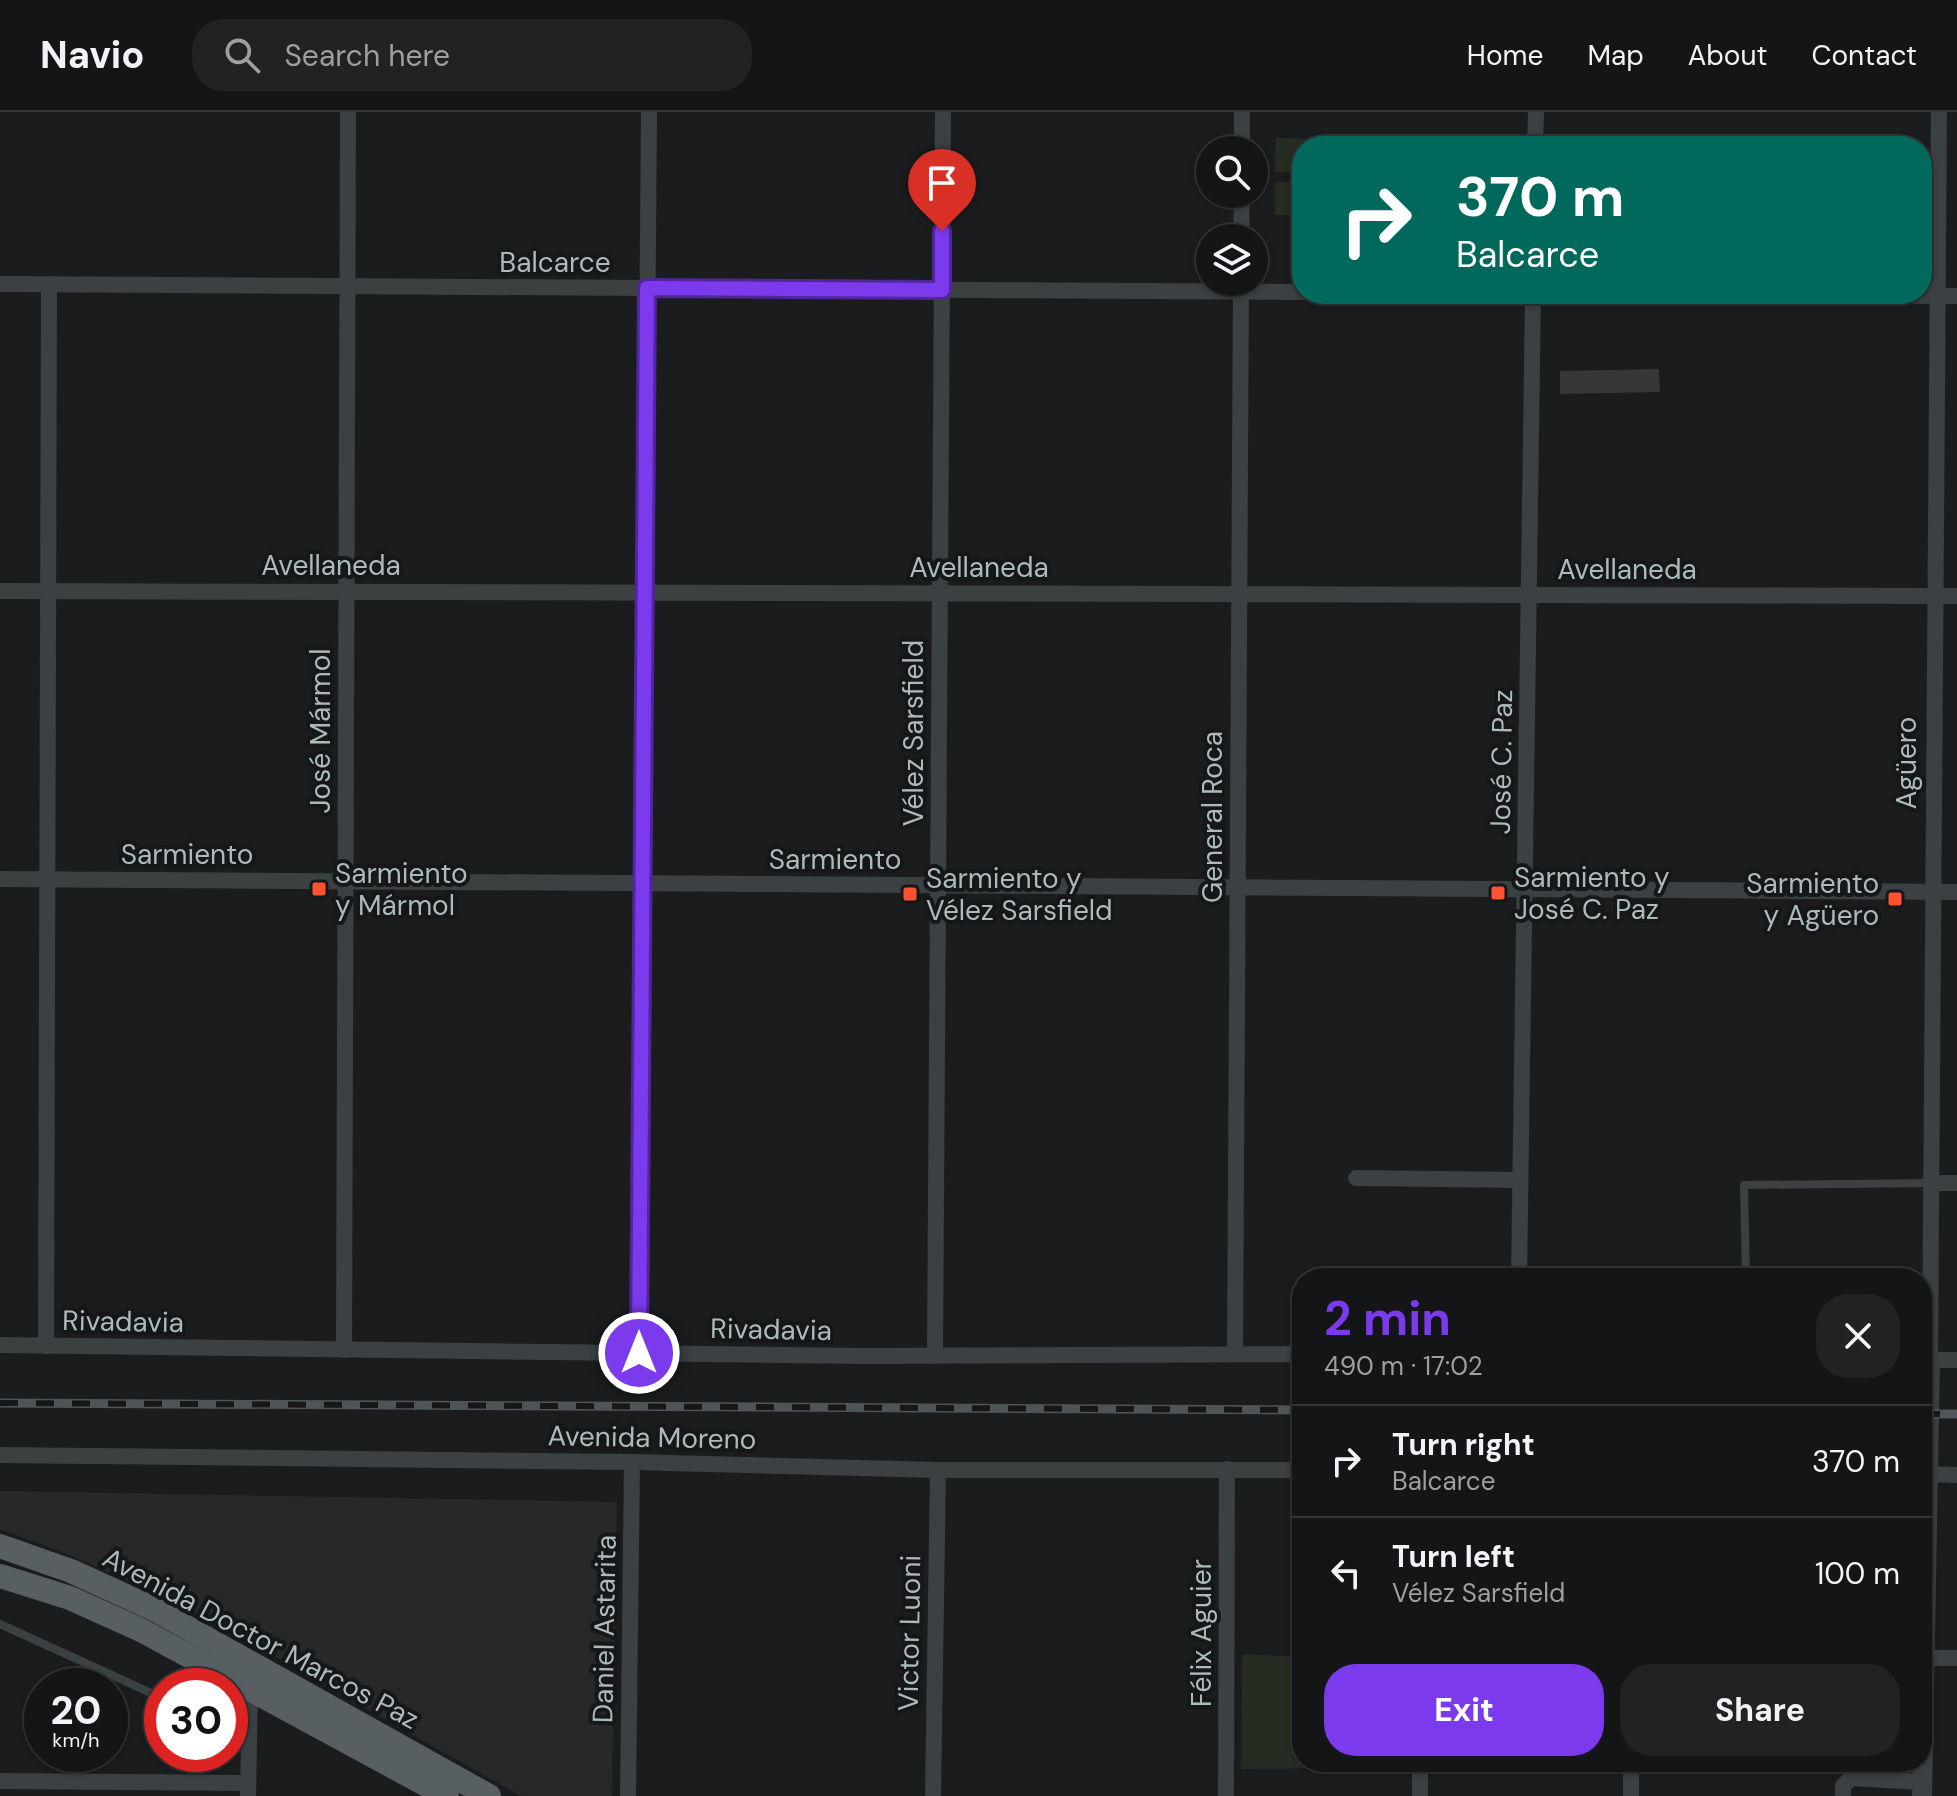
<!DOCTYPE html>
<meta charset="utf-8">
<style>
body{margin:0;font-family:"DM Sans",sans-serif;background:#212223;color:#f1f3f6;height:100vh;display:flex;flex-direction:column;font-size:30px;white-space:nowrap}
*{box-sizing:border-box;margin:0}
p{font-size:26px;color:#9d9fa1}
.icon{flex:none;width:44px;height:44px;fill:none;stroke:currentColor;stroke-width:2;stroke-linecap:round;stroke-linejoin:round}
.map{position:relative;flex:1;overflow:hidden}
.sheet{position:absolute;left:1292px;top:1156px;width:640px;height:504px;display:flex;flex-direction:column;background:#141516;border-radius:32px;box-shadow:0 2px 6px #0004,0 0 0 2px #333435}
.sheet>*{flex:none}
.banner{position:absolute;left:1292px;top:24px;width:640px;height:168px;border-radius:32px;box-shadow:0 2px 6px #0004,0 0 0 2px #333435;background:#00695c;color:#fff;overflow:hidden}
.controls{position:absolute;left:1196px;top:24px;display:grid;gap:16px}
.controls a{display:grid;place-items:center;width:72px;height:72px;border-radius:50%;background:#141516;box-shadow:0 2px 6px #0004,0 0 0 2px #333435;font-size:40px}
.speed{position:absolute;left:24px;top:1556px;display:flex;gap:16px;font-size:40px;font-weight:700;text-align:center}
.speed>*{display:grid;place-content:center;width:104px;height:104px;border-radius:50%;background:#141516;box-shadow:0 2px 6px #0004,0 0 0 2px #333435;line-height:1}
.speed small{font-size:20px;font-weight:400}
.speed .limit{border:12px solid #d22;background:#fff;color:#111}
.pin{position:absolute;display:grid;place-items:center;width:68px;height:68px;color:#fff;margin:-82px -34px;border-radius:50% 50% 50% 0;rotate:-45deg;box-shadow:0 0 8px #0007}
.pin .icon{rotate:45deg}
.me{position:absolute;width:88px;margin:-44px;rotate:0deg;stroke-linejoin:round;filter:drop-shadow(0 0 6px #0008)}
.turn{display:flex;align-items:center;gap:28px;height:168px;padding:0 32px;font-size:36px}
.turn .icon{width:104px;height:104px;stroke-width:2.5}
.turn b{display:block;font-size:56px;line-height:68px}
.round{display:grid;place-items:center;flex:none;width:84px;height:84px;border-radius:32px;background:#212223}
.headline{display:flex;align-items:center;justify-content:space-between;height:136px;padding:0 32px}
h1{font-size:48px;font-weight:700;line-height:60px;color:#7c3aed}
.action{display:flex;gap:16px;margin-top:auto;padding:16px 32px}
.action a{flex:1;height:92px;border-radius:32px;background:#7c3aed;color:#fff;font-size:32px;font-weight:700;line-height:92px;text-align:center}
.action a+a{background:#212223;color:#f1f3f6}
ul{padding:0;list-style:none}
li{display:flex;align-items:center;gap:24px;height:112px;padding:0 32px;border-top:2px solid #333435}
li div{flex:1}
li b{display:block;font-size:30px}
li em{font-style:normal}
header{display:flex;align-items:center;gap:48px;box-sizing:border-box;height:112px;padding:0 40px;background:#141516;border-bottom:2px solid #333435}
header strong{font-size:38px}
nav{display:flex;gap:44px;margin-inline-start:auto;font-size:28px}
.search{width:560px;height:72px;background:#212223;display:flex;align-items:center;gap:20px;box-sizing:border-box;padding:0 28px;border-radius:32px;color:#9d9fa1;font-size:30px}
.map>svg:first-child{display:block}
.built{fill:#26282a}
.green{fill:#252c22}
.building{fill:#363739}
.lines{fill:none;stroke-linecap:round;stroke-linejoin:round}
.service{stroke:#3b4043;stroke-width:8}
.minor{stroke:#3b4043;stroke-width:16}
.tertiary{stroke:#3b4043;stroke-width:20}
.primary{stroke:#575f62;stroke-width:24}
.rail-casing{stroke:#4e5558;stroke-width:9}
.rail{stroke:#151718;stroke-width:6;stroke-dasharray:18;stroke-linecap:butt}
.route-casing{stroke:#51269a;stroke-width:20}
.route{stroke:#7c3aed;stroke-width:14}
.poi-dot{fill:#fe5232;stroke:#151718;stroke-width:3}
.labels{text-anchor:middle;stroke-width:8;stroke-linejoin:round;paint-order:stroke}
.street-label{font-size:28px;fill:#acbabd;stroke:#151718}
.poi-label{font-size:28px;fill:#acbabd;stroke:#151718;text-anchor:start}
</style>
<header>
<strong>Navio</strong>
<div class="search"><svg class="icon" aria-label="search" viewBox="0 0 24 24"><circle cx="10" cy="10" r="6"/><path d="M15 15l6 6"/></svg>Search here</div>
<nav><a>Home</a><a>Map</a><a>About</a><a>Contact</a></nav>
</header>
<div class="map">
<svg width="1957" height="1684" viewBox="0 0 1957 1684">
<rect width="100%" height="100%" fill="#1b1c1d"/>
<!-- built -->
<path class="built" d="M0,1379L617,1390L612,1684H521L181,1492L72,1444L0,1417Z"/>
<!-- green -->
<g class="green">
<path d="M1276,26L1357,27V34H1302V60H1275Z"/>
<rect x="1275" y="70" width="27" height="33"/>
<path d="M1242,1542L1302,1545V1650H1407V1656L1241,1657Z"/>
</g>
<!-- building -->
<g class="building">
<path d="M1659,257L1660,280L1560,282V259Z"/>
<path d="M1783,1650H1895L1886,1656L1784,1655Z"/>
</g>
<g class="lines">
<!-- service -->
<g class="service">
<path d="M1746,1166L1744,1073L1931,1071"/>
<path d="M0,1512L162,1586"/>
<path d="M230,1617L249,1626"/>
</g>
<!-- minor -->
<g class="minor">
<path d="M1535,34L1536,0"/>
<path d="M1242,38V0"/>
<path d="M1241,126L1242,82"/>
<path d="M0,172L1302,180"/>
<path d="M1631,182L1957,184"/>
<path d="M0,479L1957,484"/>
<path d="M0,767L1957,780"/>
<path d="M1356,1066L1520,1068"/>
<path d="M1931,1071H1957"/>
<path d="M1519,1166L1533,182"/>
<path d="M0,1233L867,1244L1302,1242"/>
<path d="M46,1234L49,173"/>
<path d="M344,1238L348,0"/>
<path d="M639,1241L649,0"/>
<path d="M1235,1241L1241,172"/>
<path d="M935,1243L943,0"/>
<path d="M1923,1248H1957"/>
<path d="M1930,1248L1939,0"/>
<path d="M0,1343L632,1350L938,1358H1302"/>
<path d="M1922,1362L1957,1363"/>
<path d="M1922,1546H1957"/>
<path d="M1420,1650V1684"/>
<path d="M0,1669L248,1671"/>
<path d="M248,1684L250,1575"/>
<path d="M628,1684L632,1350"/>
<path d="M933,1684L938,1358"/>
<path d="M1226,1684L1227,1357"/>
<path d="M1631,1684V1650"/>
<path d="M1843,1684V1674L1851,1666L1922,1670"/>
</g>
<!-- tertiary -->
<path class="tertiary" d="M1922,1684L1930,1248"/>
<!-- primary -->
<g class="primary">
<path d="M0,1434L71,1459L154,1497L489,1684"/>
<path d="M0,1464L70,1486L141,1518L447,1684"/>
</g>
<!-- rail casing -->
<g class="rail-casing">
<g id="rail">
<path d="M0,1291L1302,1298"/>
<path d="M1922,1302H1957"/>
</g>
</g>
<!-- rail -->
<use href="#rail" class="rail"/>
</g>
<g class="lines">
<!-- route casing -->
<g class="route-casing">
<path id="route" d="M639,1241L647,176L942,178V119"/>
</g>
<!-- route -->
<use href="#route" class="route"/>
</g>
<!-- markers -->
<g class="poi-dot">
<rect x="311" y="769" width="16" height="16" rx="4"/>
<rect x="1490" y="773" width="16" height="16" rx="4"/>
<rect x="902" y="774" width="16" height="16" rx="4"/>
<rect x="1887" y="779" width="16" height="16" rx="4"/>
</g>
<g class="labels">
<!-- street labels -->
<g class="street-label">
<text x="555" y="160">Balcarce</text>
<text x="331" y="463">Avellaneda</text>
<text x="979" y="465">Avellaneda</text>
<text x="1627" y="467">Avellaneda</text>
<text transform="translate(320 619) rotate(-90)" y="10">José Mármol</text>
<text transform="translate(913 621) rotate(-90)" y="10">Vélez Sarsfield</text>
<text transform="translate(1501 650) rotate(-89)" y="10">José C. Paz</text>
<text transform="translate(1906 651) rotate(-90)" y="10">Agüero</text>
<text transform="translate(1212 705) rotate(-90)" y="10">General Roca</text>
<text x="187" y="752">Sarmiento</text>
<text x="835" y="757">Sarmiento</text>
<text transform="translate(123 1209) rotate(1)" y="10">Rivadavia</text>
<text transform="translate(771 1217) rotate(1)" y="10">Rivadavia</text>
<text transform="translate(652 1325) rotate(1)" y="10">Avenida Moreno</text>
<text transform="translate(604 1517) rotate(-89)" y="10">Daniel Astarita</text>
<text transform="translate(909 1521) rotate(-89)" y="10">Victor Luoni</text>
<text transform="translate(1201 1521) rotate(-90)" y="10">Félix Aguier</text>
<text transform="translate(261 1526) rotate(28)" y="10">Avenida Doctor Marcos Paz</text>
</g>
<!-- poi labels -->
<g class="poi-label">
<text x="335" y="771">Sarmiento<tspan x="335" dy="32">y Mármol</tspan></text>
<text x="1514" y="775">Sarmiento y<tspan x="1514" dy="32">José C. Paz</tspan></text>
<text x="926" y="776">Sarmiento y<tspan x="926" dy="32">Vélez Sarsfield</tspan></text>
<text x="1879" y="781" text-anchor="end">Sarmiento<tspan x="1879" dy="32">y Agüero</tspan></text>
</g>
</g>
</svg>
<div class="controls">
<a><svg class="icon" aria-label="search" viewBox="0 0 24 24"><circle cx="10" cy="10" r="6"/><path d="M15 15l6 6"/></svg></a>
<a><svg class="icon" aria-label="layers" viewBox="0 0 24 24"><path d="M12 4l9 5-9 5-9-5zM3 14l9 5 9-5"/></svg></a>
</div>
<div class="speed"><div>20<small>km/h</small></div><div class="limit">30</div></div>
<div class="pin" style="left:942px;top:119px;background:#d93025"><svg class="icon" aria-label="arrive" viewBox="0 0 24 24"><path d="M6 21V4h12l-3 4 3 4H6"/></svg></div>
<svg class="me" style="left:639px;top:1241px" viewBox="-20 -20 40 40"><circle r="17" fill="#7c3aed" stroke="#fff" stroke-width="3"/><path d="M0-11L8 9 0 5-8 9z" fill="#fff"/></svg>
<div class="banner">
<div class="turn"><svg class="icon" aria-label="right" viewBox="0 0 24 24"><path d="M7 20v-9h11M14 6l5 5-5 5"/></svg><div><b>370 m</b>Balcarce</div></div>
</div>
<section class="sheet">
<div class="headline"><div><h1>2 min</h1><p>490 m · 17:02</p></div><a class="round"><svg class="icon" aria-label="close" viewBox="0 0 24 24"><path d="M6 6l12 12M18 6L6 18"/></svg></a></div>
<ul>
<li><svg class="icon" aria-label="right" viewBox="0 0 24 24"><path d="M7 20v-9h11M14 6l5 5-5 5"/></svg><div><b>Turn right</b><p>Balcarce</p></div><em>370 m</em></li>
<li><svg class="icon" aria-label="left" viewBox="0 0 24 24"><path d="M17 20v-9H6M10 6l-5 5 5 5"/></svg><div><b>Turn left</b><p>Vélez Sarsfield</p></div><em>100 m</em></li>
</ul>
<div class="action"><a>Exit</a><a>Share</a></div>
</section>
</div>
